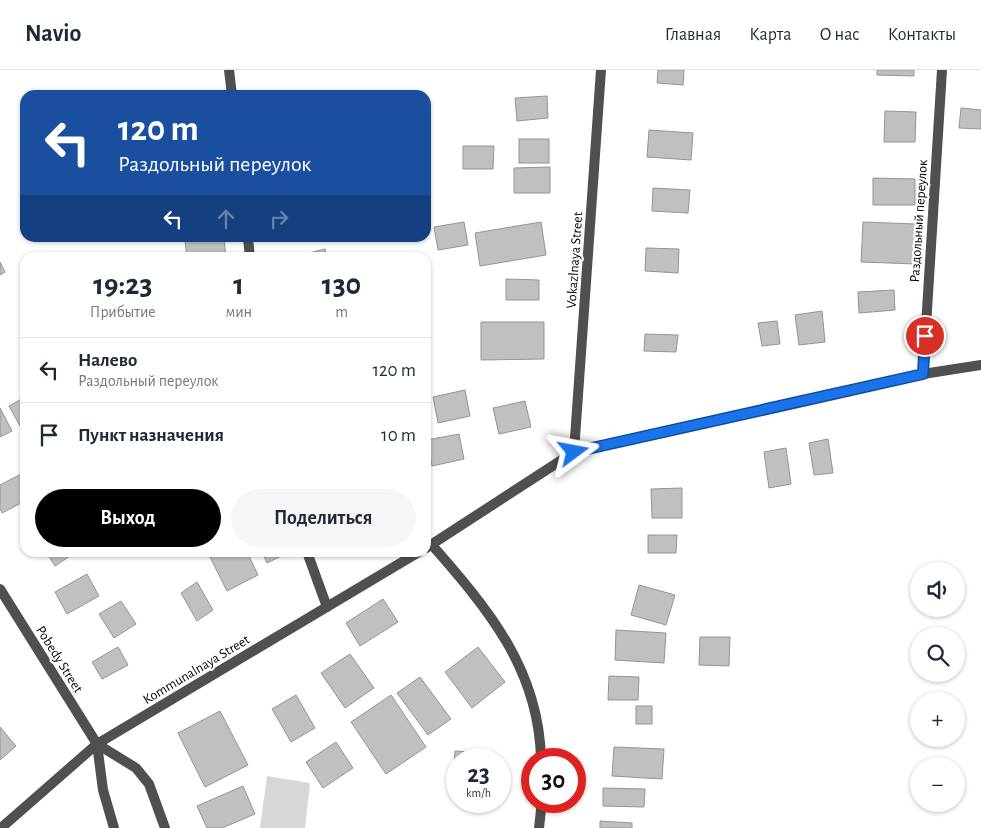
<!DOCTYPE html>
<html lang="ru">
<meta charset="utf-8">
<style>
body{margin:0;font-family:"Alegreya Sans",sans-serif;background:#f6f6f7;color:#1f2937;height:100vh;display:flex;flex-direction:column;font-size:19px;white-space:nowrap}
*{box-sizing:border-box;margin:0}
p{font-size:16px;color:#747a83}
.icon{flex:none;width:28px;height:28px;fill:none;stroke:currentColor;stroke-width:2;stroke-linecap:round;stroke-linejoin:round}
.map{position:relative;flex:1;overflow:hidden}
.drawer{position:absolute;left:20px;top:182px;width:411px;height:305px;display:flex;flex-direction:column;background:#fff;border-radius:15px;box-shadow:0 1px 4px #0004}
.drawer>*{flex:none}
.top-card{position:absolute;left:20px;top:20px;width:411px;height:152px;border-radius:15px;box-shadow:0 1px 4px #0004;background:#1a4fa0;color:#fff;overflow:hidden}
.buttons{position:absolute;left:910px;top:492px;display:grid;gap:10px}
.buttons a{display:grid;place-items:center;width:55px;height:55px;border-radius:50%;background:#fff;box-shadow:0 1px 4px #0004;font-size:25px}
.speed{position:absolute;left:446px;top:678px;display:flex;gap:10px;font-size:25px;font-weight:700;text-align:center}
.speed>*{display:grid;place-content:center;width:65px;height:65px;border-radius:50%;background:#fff;box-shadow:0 1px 4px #0004;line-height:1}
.speed small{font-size:12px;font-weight:400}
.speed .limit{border:8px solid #d22;background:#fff;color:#111}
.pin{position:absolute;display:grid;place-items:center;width:42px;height:42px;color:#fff;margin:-21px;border:2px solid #fff;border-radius:50%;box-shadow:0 1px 5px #0007}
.me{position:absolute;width:55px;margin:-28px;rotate:77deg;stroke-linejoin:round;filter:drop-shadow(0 0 4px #0008)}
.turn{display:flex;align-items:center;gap:18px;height:105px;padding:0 15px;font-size:22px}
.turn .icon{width:65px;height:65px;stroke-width:2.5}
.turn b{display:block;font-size:35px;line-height:42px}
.lanes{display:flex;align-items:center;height:48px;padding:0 15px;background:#0003;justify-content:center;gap:25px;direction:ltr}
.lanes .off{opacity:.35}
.eta{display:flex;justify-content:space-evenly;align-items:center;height:85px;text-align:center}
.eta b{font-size:30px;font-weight:700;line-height:35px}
.cta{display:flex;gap:10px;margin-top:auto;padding:10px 15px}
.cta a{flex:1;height:58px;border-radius:30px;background:#000;color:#fff;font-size:20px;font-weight:700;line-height:58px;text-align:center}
.cta a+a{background:#f6f6f7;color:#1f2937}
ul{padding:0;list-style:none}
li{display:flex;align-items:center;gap:15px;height:65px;padding:0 15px;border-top:1px solid #e0e1e3}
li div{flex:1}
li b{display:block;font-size:19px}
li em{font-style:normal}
header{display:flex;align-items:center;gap:30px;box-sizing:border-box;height:70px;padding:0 25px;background:#fff;border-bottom:1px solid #e0e1e3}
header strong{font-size:24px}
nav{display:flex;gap:28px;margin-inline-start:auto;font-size:18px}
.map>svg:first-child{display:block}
.green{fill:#d7d7d7}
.building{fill:#c0c0c0;stroke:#949494}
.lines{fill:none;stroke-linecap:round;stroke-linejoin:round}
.street{stroke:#505050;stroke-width:10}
.route-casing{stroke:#114b97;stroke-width:12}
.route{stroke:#1a73e8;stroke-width:9}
.labels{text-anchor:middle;stroke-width:4.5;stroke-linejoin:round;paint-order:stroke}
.street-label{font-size:14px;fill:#000;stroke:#fff}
</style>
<header>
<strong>Navio</strong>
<nav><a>Главная</a><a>Карта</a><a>О нас</a><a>Контакты</a></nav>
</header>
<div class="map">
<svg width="981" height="758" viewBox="0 0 981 758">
<rect width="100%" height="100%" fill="#fff"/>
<!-- green -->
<path class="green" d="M267,706L310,713L305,758H260Z"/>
<!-- building -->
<g class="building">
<path d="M658,0H684L683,15L657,13Z"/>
<path d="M877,0H914V6L877,5Z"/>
<path d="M294,23V25H269Z"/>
<path d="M547,26L548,48L517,51L515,28Z"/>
<path d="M961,38L981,40V59L959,58Z"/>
<path d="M885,41L916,42L915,72H884Z"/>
<path d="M649,60L693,63L691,90L647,87Z"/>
<rect x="519" y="69" width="30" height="24"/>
<path d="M463,76H494L493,99H463Z"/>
<path d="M550,97V123H514V98Z"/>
<path d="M873,108L915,109V135H873Z"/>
<path d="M653,118L690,120L688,143L652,141Z"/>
<path d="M464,152L468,175L438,180L434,157Z"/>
<path d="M541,152L546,185L480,196L475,163Z"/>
<path d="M863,152L916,154L915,194L861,192Z"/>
<path d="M212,168H224L226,188H187L185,171Z"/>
<path d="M646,178L679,179L678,203L645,201Z"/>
<path d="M325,179L327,188H289Z"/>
<path d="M0,192L5,202L0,205Z"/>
<path d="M506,209L539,210V230H506Z"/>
<path d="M894,220L895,240L859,243L858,222Z"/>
<path d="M822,241L825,272L799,275L795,245Z"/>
<path d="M777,251L780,274L762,276L758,253Z"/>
<path d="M481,252H544V289L481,290Z"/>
<path d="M645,264L678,265L676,282L644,281Z"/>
<path d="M465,320L470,346L438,353L433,327Z"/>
<path d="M25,327V365L9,336Z"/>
<path d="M525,331L531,357L499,364L493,338Z"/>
<path d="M0,338L12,361L0,367Z"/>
<path d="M459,364L464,389L432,396L427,370Z"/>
<path d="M828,369L833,403L814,405L809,373Z"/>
<path d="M786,378L791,414L769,418L764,382Z"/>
<path d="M25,402V431L2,443L0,438V415Z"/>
<path d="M682,418V448H652L651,419Z"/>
<path d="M648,465H677L676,483H648Z"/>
<path d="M46,482H76L55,496Z"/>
<path d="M219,482H247L258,505L227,521L210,487Z"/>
<path d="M262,482H290L267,493Z"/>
<path d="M87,504L99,526L67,544L55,522Z"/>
<path d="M197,512L213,540L197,551L181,523Z"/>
<path d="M639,515L675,525L666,555L631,545Z"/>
<path d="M383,529L398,552L360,576L346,553Z"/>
<path d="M121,531L136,554L114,568L99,544Z"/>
<path d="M616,560L666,563L664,593L615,590Z"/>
<path d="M700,567H730L729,596L699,595Z"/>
<path d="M118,577L128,595L102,609L92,592Z"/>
<path d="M478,577L505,612L472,638L445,602Z"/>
<path d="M350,584L374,618L345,638L321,603Z"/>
<path d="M609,606L639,607L638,630H608Z"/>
<path d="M420,607L451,649L428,665L397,623Z"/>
<path d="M296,625L315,658L291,672L272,639Z"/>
<path d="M391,625L426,677L386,704L351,652Z"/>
<rect x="636" y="636" width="16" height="18"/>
<path d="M220,641L248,695L205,717L178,663Z"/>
<path d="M0,657L16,676L0,690Z"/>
<path d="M336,672L353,698L323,718L306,692Z"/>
<path d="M614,677L664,679L662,709L612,706Z"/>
<path d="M455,681L487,683V689H458V709H453Z"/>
<path d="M243,716L255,744L222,758H207L197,736Z"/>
<path d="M603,718L645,719L644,737L603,736Z"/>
<path d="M600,751L632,753V758H600Z"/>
</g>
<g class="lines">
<!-- street -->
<g class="street">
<path d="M229,0L232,25"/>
<path d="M248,168L250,188"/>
<path d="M923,304L942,0"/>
<path d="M574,382L601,0"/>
<path d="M432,475C488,539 539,599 541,689"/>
<path d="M426,478L574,382L923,304L981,295"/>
<path d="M307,482L327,537"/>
<path d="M0,519L97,674L103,720L114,758"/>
<path d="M97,674L136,698L149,714L165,758"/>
<path d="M1,758L97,674L419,482"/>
<path d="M539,758L542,731"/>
</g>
</g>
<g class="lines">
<!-- route casing -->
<g class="route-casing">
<path id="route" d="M574,382L923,304L925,266"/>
</g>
<!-- route -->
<use href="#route" class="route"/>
</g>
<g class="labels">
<!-- street labels -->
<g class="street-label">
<text transform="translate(918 151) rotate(-86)" y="5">Раздольный переулок</text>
<text transform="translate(574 190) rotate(-86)" y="5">Vokazlnaya Street</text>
<text transform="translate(60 589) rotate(58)" y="5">Pobedy Street</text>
<text transform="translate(196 599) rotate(-31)" y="5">Kommunalnaya Street</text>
</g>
</g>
</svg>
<div class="buttons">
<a><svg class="icon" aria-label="sound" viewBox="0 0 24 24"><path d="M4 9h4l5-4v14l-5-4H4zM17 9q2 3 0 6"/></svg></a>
<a><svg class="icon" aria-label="search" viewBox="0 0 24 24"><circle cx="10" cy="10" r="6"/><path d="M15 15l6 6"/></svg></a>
<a>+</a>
<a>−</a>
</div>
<div class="speed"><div>23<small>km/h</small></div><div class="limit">30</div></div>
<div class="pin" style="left:925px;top:266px;background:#d93025"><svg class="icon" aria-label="arrive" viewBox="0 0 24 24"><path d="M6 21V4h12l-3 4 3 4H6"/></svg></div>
<svg class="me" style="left:574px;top:382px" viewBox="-20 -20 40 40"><path d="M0-17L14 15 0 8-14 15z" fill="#1a73e8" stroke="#fff" stroke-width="4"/></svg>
<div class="top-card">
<div class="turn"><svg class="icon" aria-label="left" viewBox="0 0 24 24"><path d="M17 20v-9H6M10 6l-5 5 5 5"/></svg><div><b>120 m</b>Раздольный переулок</div></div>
<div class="lanes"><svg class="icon" aria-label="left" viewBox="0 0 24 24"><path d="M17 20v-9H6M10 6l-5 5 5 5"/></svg><svg class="icon off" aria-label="ahead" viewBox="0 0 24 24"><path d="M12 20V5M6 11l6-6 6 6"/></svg><svg class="icon off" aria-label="right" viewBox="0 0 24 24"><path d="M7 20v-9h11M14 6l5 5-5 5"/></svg></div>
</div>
<section class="drawer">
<div class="eta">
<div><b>19:23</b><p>Прибытие</p></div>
<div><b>1</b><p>мин</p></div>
<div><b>130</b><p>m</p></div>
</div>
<ul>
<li><svg class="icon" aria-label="left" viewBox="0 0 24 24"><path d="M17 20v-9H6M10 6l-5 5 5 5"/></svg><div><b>Налево</b><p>Раздольный переулок</p></div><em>120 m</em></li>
<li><svg class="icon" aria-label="arrive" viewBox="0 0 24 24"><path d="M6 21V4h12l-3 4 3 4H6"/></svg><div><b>Пункт назначения</b></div><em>10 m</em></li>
</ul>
<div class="cta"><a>Выход</a><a>Поделиться</a></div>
</section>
</div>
